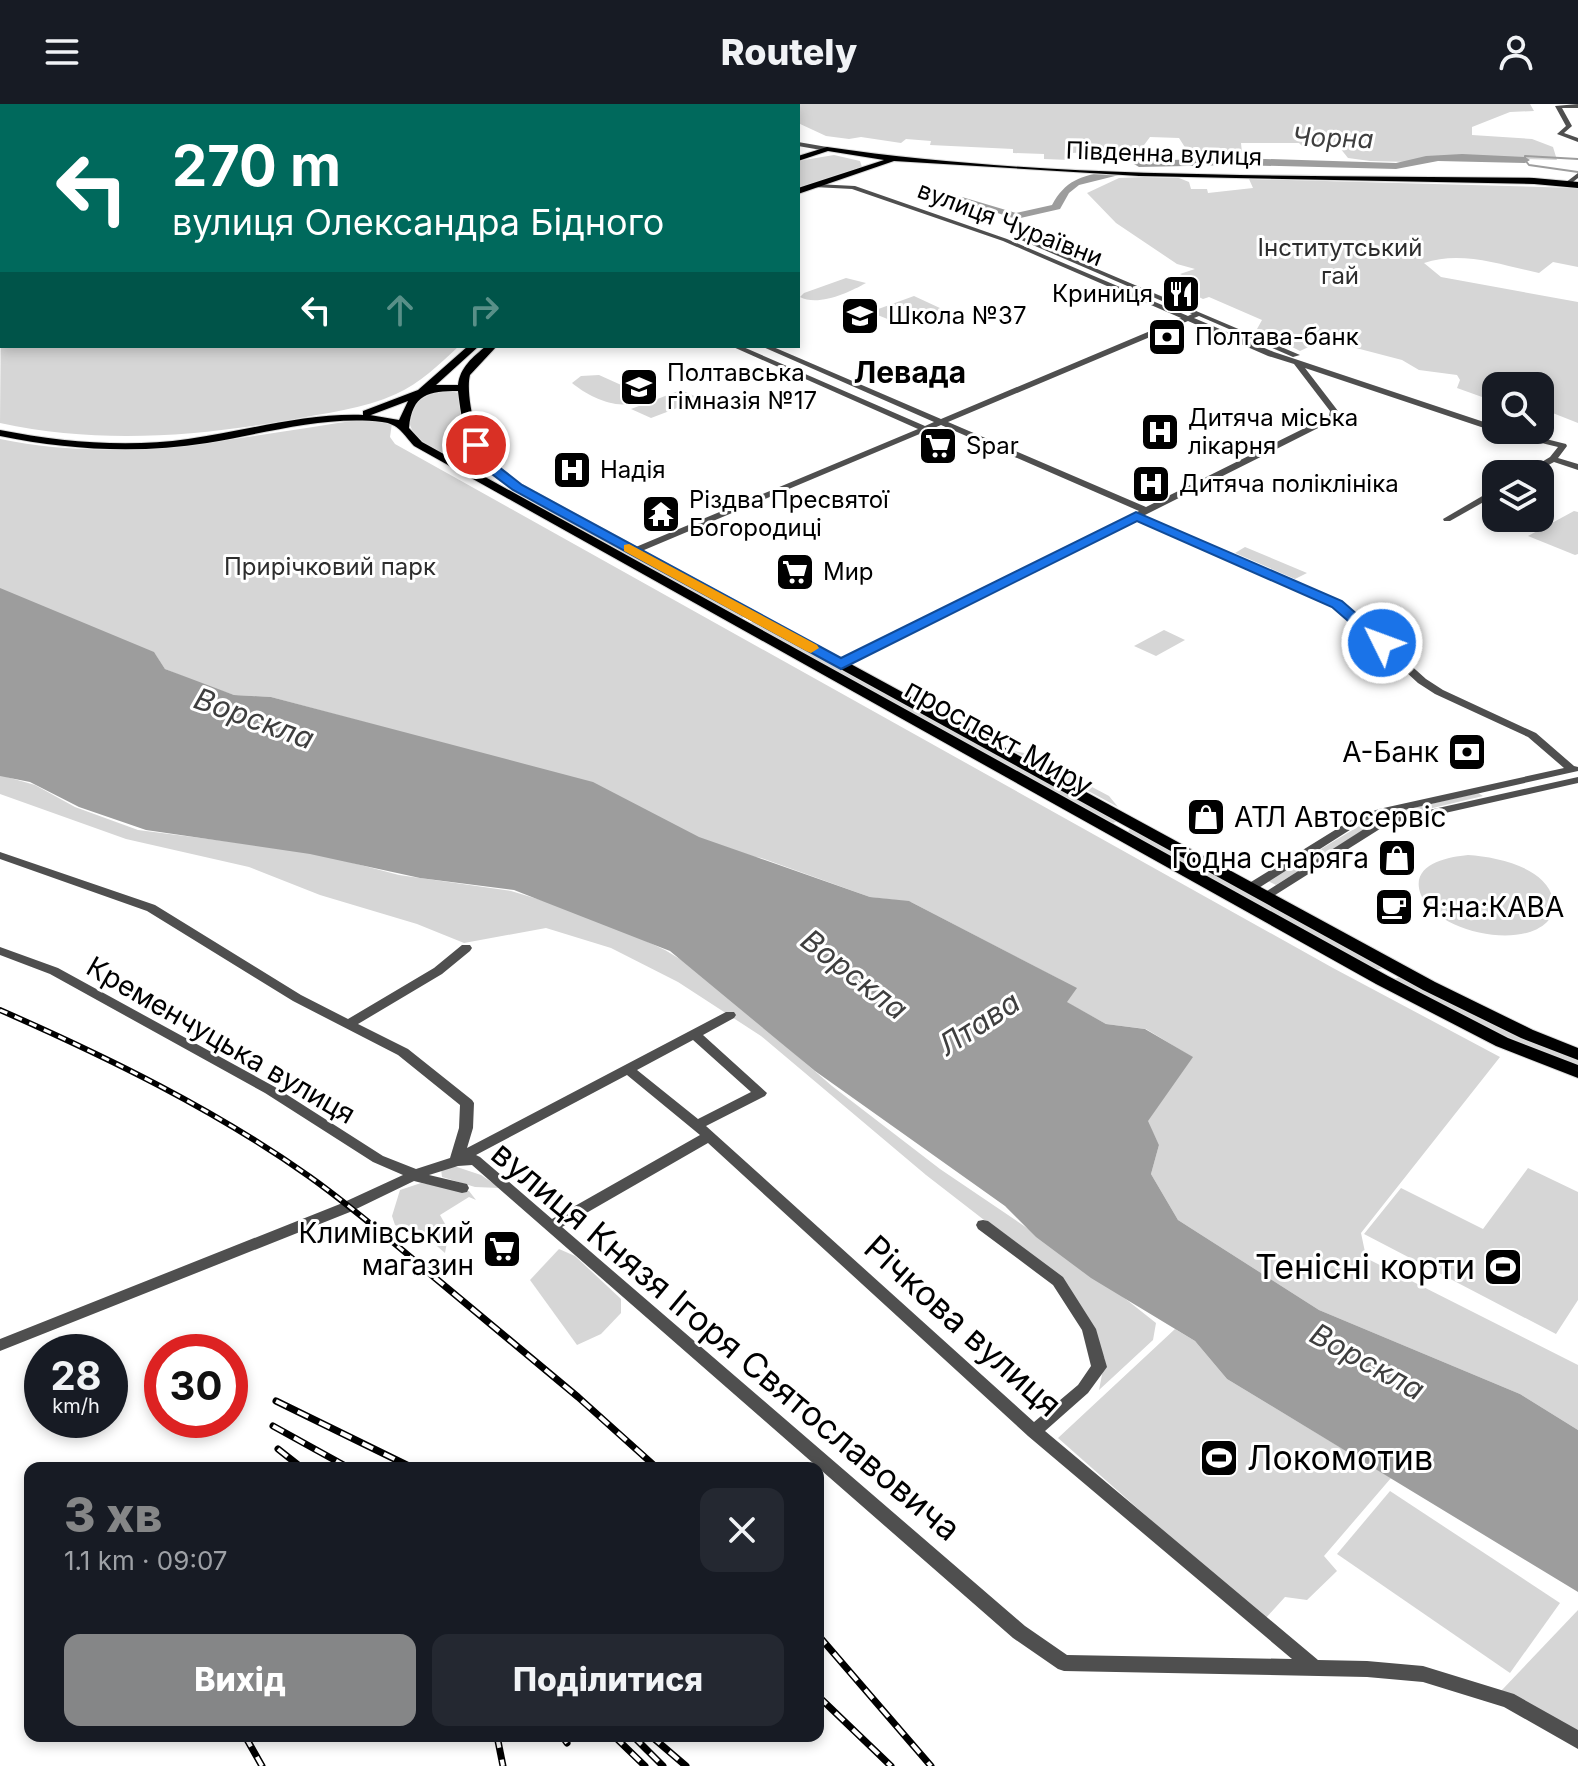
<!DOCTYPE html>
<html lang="uk">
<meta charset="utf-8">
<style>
body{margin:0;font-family:Inter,sans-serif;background:#242831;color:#f1f3f6;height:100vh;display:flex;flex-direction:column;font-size:30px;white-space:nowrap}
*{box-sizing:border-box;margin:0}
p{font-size:26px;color:#9ea1a6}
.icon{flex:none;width:44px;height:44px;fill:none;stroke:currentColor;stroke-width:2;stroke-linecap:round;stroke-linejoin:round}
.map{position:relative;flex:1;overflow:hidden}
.details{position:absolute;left:24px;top:1358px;width:800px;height:280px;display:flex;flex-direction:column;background:#171b24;border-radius:16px;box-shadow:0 4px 12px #0003}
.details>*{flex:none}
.banner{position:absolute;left:0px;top:0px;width:800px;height:244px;box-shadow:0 4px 12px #0003;background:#00695c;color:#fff;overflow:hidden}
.buttons{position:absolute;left:1482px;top:268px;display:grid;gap:16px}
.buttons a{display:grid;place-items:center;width:72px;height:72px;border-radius:16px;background:#171b24;box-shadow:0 4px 12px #0003;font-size:40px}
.speed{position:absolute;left:24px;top:1230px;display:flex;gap:16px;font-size:40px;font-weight:700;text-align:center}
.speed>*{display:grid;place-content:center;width:104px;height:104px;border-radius:50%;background:#171b24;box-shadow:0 4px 12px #0003;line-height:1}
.speed small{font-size:20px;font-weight:400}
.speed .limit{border:12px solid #d22;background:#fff;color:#111}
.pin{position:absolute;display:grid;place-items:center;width:68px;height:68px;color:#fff;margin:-34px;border:4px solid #fff;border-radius:50%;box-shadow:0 2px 8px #0007}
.me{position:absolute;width:88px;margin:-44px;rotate:312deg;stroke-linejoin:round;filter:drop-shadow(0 0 6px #0008)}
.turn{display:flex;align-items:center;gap:28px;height:168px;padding:0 40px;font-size:36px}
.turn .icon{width:104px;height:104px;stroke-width:2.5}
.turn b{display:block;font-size:56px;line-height:68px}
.lanes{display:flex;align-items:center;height:76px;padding:0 40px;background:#0003;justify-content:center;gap:40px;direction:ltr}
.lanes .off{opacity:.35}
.round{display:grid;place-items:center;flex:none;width:84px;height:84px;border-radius:16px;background:#242831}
.summary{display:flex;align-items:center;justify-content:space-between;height:136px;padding:0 40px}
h1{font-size:48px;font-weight:800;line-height:60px;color:#858687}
.primary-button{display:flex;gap:16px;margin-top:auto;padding:16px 40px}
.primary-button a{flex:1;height:92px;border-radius:16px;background:#858687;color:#fff;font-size:32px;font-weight:800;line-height:92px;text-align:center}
.primary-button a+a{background:#242831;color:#f1f3f6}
header{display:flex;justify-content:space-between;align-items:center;height:104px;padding:0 40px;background:#171b24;font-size:36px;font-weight:800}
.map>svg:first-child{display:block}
.green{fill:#d6d6d6}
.water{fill:#9d9d9d}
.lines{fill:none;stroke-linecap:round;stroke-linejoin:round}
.stream{stroke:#9d9d9d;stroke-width:2}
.river{fill:#9d9d9d;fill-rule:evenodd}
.major-casing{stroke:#dbdbdb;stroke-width:2}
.highway-casing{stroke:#dbdbdb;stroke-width:2}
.minor{fill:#4f4f4f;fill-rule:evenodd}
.major{fill:#000;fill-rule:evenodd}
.highway{fill:#000;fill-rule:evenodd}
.rail-far1-casing{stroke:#000;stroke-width:6}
.rail-casing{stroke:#000;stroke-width:7}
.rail-far1{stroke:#fff;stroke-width:3;stroke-dasharray:8;stroke-linecap:butt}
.rail{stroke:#fff;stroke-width:4;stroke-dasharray:12;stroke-linecap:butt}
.route{fill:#1a73e8;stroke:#114b97;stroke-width:2}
.slow{fill:#f59e0b}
.labels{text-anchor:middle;stroke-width:6;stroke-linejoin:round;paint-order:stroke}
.far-street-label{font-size:24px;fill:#000;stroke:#fff}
.far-park-label{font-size:24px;fill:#2d2d2d;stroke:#fff}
.far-poi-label{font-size:24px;fill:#000;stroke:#fff;text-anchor:start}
.far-water-label{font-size:26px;font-style:italic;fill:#3e3e3e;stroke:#fff}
.street-label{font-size:28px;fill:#000;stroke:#fff}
.poi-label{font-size:28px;fill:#000;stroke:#fff;text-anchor:end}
.far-district-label{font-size:30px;font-weight:bold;fill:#000;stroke:#fff}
.water-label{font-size:30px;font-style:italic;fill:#3e3e3e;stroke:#fff}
.near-poi-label{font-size:34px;fill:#000;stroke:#fff;text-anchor:end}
.near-street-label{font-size:34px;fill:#000;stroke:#fff}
</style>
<header><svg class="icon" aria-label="menu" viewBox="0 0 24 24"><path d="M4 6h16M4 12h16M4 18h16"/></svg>Routely<svg class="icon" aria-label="person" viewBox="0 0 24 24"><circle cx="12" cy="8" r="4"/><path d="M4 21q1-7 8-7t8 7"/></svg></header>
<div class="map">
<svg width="1578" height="1662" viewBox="0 0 1578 1662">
<rect width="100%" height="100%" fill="#fff"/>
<!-- green -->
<g class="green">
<path d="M158,0H496L502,2H152Z"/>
<path d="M736,0H1530L1534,7L1510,8L1472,23V31L1532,35L1553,43L1557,56L1453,53L1410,58L1370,57L1348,54L1340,44L1303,43L1299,39H1241L1242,49L1188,48L1179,34L1150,33L1141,45L1072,49L1069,56L1044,55V50L1013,49V45L930,41L931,37L906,35L901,39L861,33L849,35L826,32L798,19V2Z"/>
<path d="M834,51L860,57L862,63L798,85V57Z"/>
<path d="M1144,73L1179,74L1189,78L1191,85H1207L1208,89L1253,84L1249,75L1578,84V163L1553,158L1539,169C1502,161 1461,146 1424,159L1441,173L1578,198V319L1540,304V282H1496V298L1457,284L1460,276L1457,271L1419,266L1402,256L1333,238H1319L1300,247L1257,225L1262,216L1209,193L1203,195L1180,184L1198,179L1180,170L1195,165L1177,160L1116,119L1087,89L1119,74Z"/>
<path d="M2,87V242H459C441,259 419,280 396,290C363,305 325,309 290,316C192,333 98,340 0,319Z"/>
<path d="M846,174L866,179C850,188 818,203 800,193L804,189Z"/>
<path d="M914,192L942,205L900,220L870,208Z"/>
<path d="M599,271L639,289L641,295C621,309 589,293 572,279L581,272Z"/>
<path d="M447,286L458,289L470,341C443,376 362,302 447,286Z"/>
<path d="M681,286L701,295L651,314L631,305Z"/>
<path d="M366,315L392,319L390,333L395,340L1333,864L1500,953L1361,1129L1365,1148L1362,1152L1578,1261V1326L1520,1290L1319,1206L1178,1116L1151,1070L1159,1041L1147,1017L1192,953L1146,925L1106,920L1066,898L1074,887L1059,875L911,798L870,793L761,754L724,747L434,637L271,593L234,591L204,581L165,565L155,550L0,503V335C123,361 243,332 366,315Z"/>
<path d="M539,399L744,513L740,515L533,400Z"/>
<path d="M1574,407L1578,408V450L1575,451L1528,432Z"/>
<path d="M1245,443L1307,469L1295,475L1235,449Z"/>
<path d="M753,518L1118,717L1113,719L748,519Z"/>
<path d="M1164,526L1185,536L1156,552L1134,542Z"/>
<path d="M1014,647L1030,650L1109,692L1118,703Z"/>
<path d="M0,671L35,681L75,703L138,726L311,748L399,771L511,787L591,811L665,846L698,866L832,982L940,1065L1089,1166L1156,1219L1153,1236L1099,1286L1105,1255L1068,1181L926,1071L761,932L678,878L611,844L546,824L464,839L417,820L320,791L249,763L126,735L0,690Z"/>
<path d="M1478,689L1483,692L1378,717L1276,781L1268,777L1374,713Z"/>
<path d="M1130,724L1383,864L1376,866L1128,728Z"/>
<path d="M1468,751C1499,753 1546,764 1553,795C1555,803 1553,812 1547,818C1519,846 1436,827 1421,791C1409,761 1446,753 1468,751Z"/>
<path d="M1399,873L1519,933L1578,956V962L1498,929L1395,875Z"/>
<path d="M454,1062L481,1071L500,1084L475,1083L442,1073L441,1065Z"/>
<path d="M1528,1064L1578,1088V1196L1556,1230L1364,1130L1401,1084L1483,1125Z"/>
<path d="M421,1079L469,1087L476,1096L469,1093L440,1111L449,1127L445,1149L430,1136L395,1121L392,1112L400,1086Z"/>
<path d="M559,1145L575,1152L621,1195V1209L601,1230L577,1241L530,1176Z"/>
<path d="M1175,1225L1195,1237L1227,1275L1391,1374L1324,1452L1337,1467L1307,1496L1285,1493L1264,1516L1058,1334Z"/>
<path d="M1390,1387L1560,1499L1510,1569L1337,1450Z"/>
<path d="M1578,1506V1629L1501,1587Z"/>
</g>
<!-- water -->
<path class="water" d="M0,484L154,548L165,565L234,591L271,593L593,678L699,733L870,793L909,797L1077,884L1067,898L1106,920L1145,925L1193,953L1148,1017L1159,1041L1151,1070L1178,1116L1319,1206L1520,1290L1578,1326V1488L1227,1275L1195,1237L1091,1174L1036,1133L1005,1102L815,967L670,847L514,786L420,774L310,750L146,726L79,703L30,678L0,672Z"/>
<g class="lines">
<!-- stream -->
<g class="stream">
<path d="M1525,56V52L1578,55"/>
<path d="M1525,56L1529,61L1578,68"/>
</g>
<!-- river -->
<g class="river">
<path d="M1462,50L1525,53L1530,56L1525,59L1438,57L1396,65L1235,61L1139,63L1134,60L1139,57L1235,54L1396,59L1426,52Z"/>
<path d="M1108,68L1119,71L1079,81L1069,89L1060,105L1016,115L957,96L962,93L1016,109L1052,101C1065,77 1081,71 1108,68Z"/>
</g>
<!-- major casing -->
<g class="major-casing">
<g id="major">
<path d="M827,43C1060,77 1299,70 1534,74L1578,78V84L1534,80L1139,72L894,57L798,90V84L884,56L828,47L798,57V52Z"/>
<path d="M468,242H479L436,281H458C460,263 473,253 486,242H497L470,271C465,290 477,343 491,358C499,367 511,374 522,381L1435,878L1533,926L1578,944V956L1521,934L1423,886L514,385C471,357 464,337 458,287C429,287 412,290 409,324L422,338L1388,872L1508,934L1578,961V974L1496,942L1376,880L414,342C403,330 399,320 382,318C325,311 263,330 207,339C138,350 68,346 0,332V326C61,338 126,344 188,335C246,327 304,309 363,311V307L418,286ZM408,297L399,316L370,311H371Z"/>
</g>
</g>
<!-- highway casing -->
<g class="highway-casing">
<g id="highway">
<path d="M2,9V15L0,16V10Z"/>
<rect x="0" y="39" width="2" height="6"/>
<path d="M2,77V83L0,84V78Z"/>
</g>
</g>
<!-- minor -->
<g class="minor">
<path d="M1578,0V4H1562L1572,22L1564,29L1578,34V38L1557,30L1566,22L1555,2Z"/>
<path d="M798,38L827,43L830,45L827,47L798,42Z"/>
<path d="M1578,69V74L1569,81H1565V79Z"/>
<path d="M816,80L855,82L1007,135L1188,212L1192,210L1012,132L1017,131L1300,251L1293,253L1199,212L1194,214L1274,248L1496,322V326H1510L1566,340L1567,342L1558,354L1578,360V366L1554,358L1532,370H1522L1550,353L1558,343L1493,327L1305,264L1338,307L1336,315L1143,412L1340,498L1426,575L1443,586L1536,629L1574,662L1578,663V667L1382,711L1364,717L1254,787H1246L1244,784L1246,781L1356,713L1379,705L1564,664L1528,633L1435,590L1418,579L1334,502L1136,415L845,562H837V558L1139,407L941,321L637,449H631V445L918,325L731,242H741L925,322L934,318L761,242H771L941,315L1181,214L1003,137L852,85L814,83L813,82ZM1188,217L1268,252L1294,260L1330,307L1329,312L1146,403L948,318Z"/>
<path d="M1496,384V391L1450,417H1444L1443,415Z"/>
<path d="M1578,673V679L1383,723L1269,795H1261L1259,792L1375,718Z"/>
<path d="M0,748L155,801L301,891L348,915L434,864L462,841H470L472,844L470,847L442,870L358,920L408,945L472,996L474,999L473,1024L467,1044L726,908H734L736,911L734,914L703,931L767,989L765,992L706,1022L1034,1318L1078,1281L1091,1262L1082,1226L1053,1181L978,1125L976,1121L978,1117L983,1116L988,1117L1063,1173L1096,1225L1107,1263L1088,1289L1045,1327L1318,1556L1367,1557L1423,1562L1514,1590L1578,1626V1645L1504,1603L1423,1578L1367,1573L1064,1567L1058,1565L1013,1534L472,1061L458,1062L429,1071L467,1080L469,1084L467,1088L462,1089L414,1077L350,1108L0,1247V1235L340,1100L403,1071L373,1058L265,989L50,870L0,851V843L58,864L275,983L383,1052L416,1065L450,1054L459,1024L460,1001L398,951L293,897L147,807L0,755ZM693,936L751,988L698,1015L637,966ZM627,971L700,1031L552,1115L480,1053L476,1051ZM708,1039L1028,1332L1292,1555L1067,1551L1025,1522L562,1123Z"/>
</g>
<!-- major -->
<use href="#major" class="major"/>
<!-- highway -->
<use href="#highway" class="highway"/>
<!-- rail-far1 casing -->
<g class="rail-far1-casing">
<path id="rail-far1" d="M0,906C107,953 214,1005 310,1073C348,1100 383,1130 419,1160"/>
</g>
<!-- rail casing -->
<g class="rail-casing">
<g id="rail">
<path d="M416,1158L578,1293L657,1364"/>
<path d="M276,1297L413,1364"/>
<path d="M273,1322L349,1364"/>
<path d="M278,1345L302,1364"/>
<path d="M818,1531L931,1662"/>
<path d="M818,1592L891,1662"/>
<path d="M245,1632L262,1662"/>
<path d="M497,1632L503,1662"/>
<path d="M562,1632L567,1639"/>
<path d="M614,1632L645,1662"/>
<path d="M633,1632L663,1662"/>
<path d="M651,1632L686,1662"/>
</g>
</g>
<!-- rail-far1 -->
<use href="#rail-far1" class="rail-far1"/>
<!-- rail -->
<use href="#rail" class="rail"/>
</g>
<!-- route -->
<path class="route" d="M476,338L480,339L490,356L522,381L841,554L1136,408L1342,497L1390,539L1388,542H1377L1332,503L1137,417L841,565L513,386L480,361L470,341Z"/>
<!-- slow -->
<path class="slow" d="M629,440L817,541L819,544L811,549L806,547L624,447V441Z"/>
<!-- icons -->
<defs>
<g id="restaurant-square" transform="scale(2)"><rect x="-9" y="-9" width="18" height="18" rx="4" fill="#000" stroke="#fff"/><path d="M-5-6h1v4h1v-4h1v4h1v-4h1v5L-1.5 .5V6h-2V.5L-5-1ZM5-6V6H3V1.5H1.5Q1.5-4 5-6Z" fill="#fff"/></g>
<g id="school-square" transform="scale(2)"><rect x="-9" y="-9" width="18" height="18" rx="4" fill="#000" stroke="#fff"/><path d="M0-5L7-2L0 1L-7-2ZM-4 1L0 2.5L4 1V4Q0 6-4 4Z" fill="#fff"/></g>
<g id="bank-square" transform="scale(2)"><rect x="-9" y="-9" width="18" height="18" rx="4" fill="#000" stroke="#fff"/><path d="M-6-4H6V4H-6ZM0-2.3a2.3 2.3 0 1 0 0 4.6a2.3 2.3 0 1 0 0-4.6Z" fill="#fff"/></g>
<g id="hospital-square" transform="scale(2)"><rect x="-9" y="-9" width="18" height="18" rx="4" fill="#000" stroke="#fff"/><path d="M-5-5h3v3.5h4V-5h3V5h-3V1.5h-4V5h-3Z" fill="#fff"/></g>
<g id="supermarket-square" transform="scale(2)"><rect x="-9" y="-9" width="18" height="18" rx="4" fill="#000" stroke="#fff"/><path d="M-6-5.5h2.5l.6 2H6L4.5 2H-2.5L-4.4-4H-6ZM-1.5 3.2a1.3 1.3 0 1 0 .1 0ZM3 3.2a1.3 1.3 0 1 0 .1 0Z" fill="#fff"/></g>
<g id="temple-square" transform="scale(2)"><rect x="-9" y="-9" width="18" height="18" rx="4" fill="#000" stroke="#fff"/><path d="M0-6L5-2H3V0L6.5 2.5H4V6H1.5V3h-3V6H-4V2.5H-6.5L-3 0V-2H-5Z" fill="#fff"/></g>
<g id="shop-square" transform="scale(2)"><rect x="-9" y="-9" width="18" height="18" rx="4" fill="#000" stroke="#fff"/><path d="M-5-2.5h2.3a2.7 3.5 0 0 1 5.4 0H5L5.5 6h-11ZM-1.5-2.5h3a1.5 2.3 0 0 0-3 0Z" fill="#fff"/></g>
<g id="cafe-square" transform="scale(2)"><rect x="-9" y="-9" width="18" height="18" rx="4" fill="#000" stroke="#fff"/><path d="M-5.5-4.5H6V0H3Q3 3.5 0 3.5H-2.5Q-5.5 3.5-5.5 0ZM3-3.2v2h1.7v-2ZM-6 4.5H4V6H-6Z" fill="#fff"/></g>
<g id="stadium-square" transform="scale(2)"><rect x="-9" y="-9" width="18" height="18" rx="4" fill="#000" stroke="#fff"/><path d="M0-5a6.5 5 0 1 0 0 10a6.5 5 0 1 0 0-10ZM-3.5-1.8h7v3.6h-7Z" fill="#fff"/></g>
</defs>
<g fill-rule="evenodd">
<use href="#restaurant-square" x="1181" y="190"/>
<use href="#school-square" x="860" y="212"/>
<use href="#bank-square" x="1167" y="233"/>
<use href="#school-square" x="639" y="283"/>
<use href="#hospital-square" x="1160" y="328"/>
<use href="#supermarket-square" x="938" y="342"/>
<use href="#hospital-square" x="572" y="366"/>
<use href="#hospital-square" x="1151" y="380"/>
<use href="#temple-square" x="661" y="410"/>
<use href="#supermarket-square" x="795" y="468"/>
<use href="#bank-square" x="1467" y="648"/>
<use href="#shop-square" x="1206" y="713"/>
<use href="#shop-square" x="1397" y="754"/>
<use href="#cafe-square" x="1394" y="803"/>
<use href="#supermarket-square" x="502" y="1145"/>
<use href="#stadium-square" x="1503" y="1163"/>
<use href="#stadium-square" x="1219" y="1354"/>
</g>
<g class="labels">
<!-- far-street labels -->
<g class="far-street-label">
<text transform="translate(1164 50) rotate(2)" y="8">Південна вулиця</text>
<text transform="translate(1010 120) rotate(21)" y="8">вулиця Чураївни</text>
</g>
<!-- far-park labels -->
<g class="far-park-label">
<text x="1340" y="152">Інститутський<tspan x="1340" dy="28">гай</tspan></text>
<text x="330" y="471">Прирічковий парк</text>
</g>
<!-- far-poi labels -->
<g class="far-poi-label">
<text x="1153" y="198" text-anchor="end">Криниця</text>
<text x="888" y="220">Школа №37</text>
<text x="1195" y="241">Полтава-банк</text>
<text x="667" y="277">Полтавська<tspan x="667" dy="28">гімназія №17</tspan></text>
<text x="1188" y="322">Дитяча міська<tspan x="1188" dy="28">лікарня</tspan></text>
<text x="966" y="350">Spar</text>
<text x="600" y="374">Надія</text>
<text x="1179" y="388">Дитяча поліклініка</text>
<text x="689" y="404">Різдва Пресвятої<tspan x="689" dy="28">Богородиці</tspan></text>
<text x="823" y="476">Мир</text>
</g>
<!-- far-water labels -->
<g class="far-water-label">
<text transform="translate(1333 34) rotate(2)" y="9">Чорна</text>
</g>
<!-- street labels -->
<g class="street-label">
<text transform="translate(999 633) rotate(29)" y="10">проспект Миру</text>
<text transform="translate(221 936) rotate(30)" y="10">Кременчуцька вулиця</text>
</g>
<!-- poi labels -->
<g class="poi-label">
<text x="1439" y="658">А-Банк</text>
<text x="1234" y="723" text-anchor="start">АТЛ Автосервіс</text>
<text x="1369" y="764">Годна снаряга</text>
<text x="1422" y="813" text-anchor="start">Я:на:КАВА</text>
<text x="474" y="1139">Климівський<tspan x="474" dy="32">магазин</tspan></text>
</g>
<!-- far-district labels -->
<g class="far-district-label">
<text x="910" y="279">Левада</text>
</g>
<!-- water labels -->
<g class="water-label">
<text transform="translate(254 615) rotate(20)" y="10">Ворскла</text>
<text transform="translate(854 871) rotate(38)" y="10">Ворскла</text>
<text transform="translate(979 920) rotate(-33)" y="10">Лтава</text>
<text transform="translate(1367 1258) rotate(29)" y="10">Ворскла</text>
</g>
<!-- near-poi labels -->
<g class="near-poi-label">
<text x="1475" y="1175">Тенісні корти</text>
<text x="1247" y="1366" text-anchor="start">Локомотив</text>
</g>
<!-- near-street labels -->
<g class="near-street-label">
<text transform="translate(963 1222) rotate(42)" y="12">Річкова вулиця</text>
<text transform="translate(726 1237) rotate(40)" y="12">вулиця Князя Ігоря Святославовича</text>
</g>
</g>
</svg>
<div class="buttons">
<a><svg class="icon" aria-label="search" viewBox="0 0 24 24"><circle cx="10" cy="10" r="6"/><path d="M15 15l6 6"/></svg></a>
<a><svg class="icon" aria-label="layers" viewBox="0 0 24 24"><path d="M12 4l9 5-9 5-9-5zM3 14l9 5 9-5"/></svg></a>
</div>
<div class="speed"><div>28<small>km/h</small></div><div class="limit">30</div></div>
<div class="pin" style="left:476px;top:341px;background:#d93025"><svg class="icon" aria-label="arrive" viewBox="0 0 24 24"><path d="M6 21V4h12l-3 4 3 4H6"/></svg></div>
<svg class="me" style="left:1382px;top:539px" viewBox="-20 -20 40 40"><circle r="17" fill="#1a73e8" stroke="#fff" stroke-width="3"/><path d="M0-11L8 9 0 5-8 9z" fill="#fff"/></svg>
<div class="banner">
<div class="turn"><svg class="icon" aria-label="left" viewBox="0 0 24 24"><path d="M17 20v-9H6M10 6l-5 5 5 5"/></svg><div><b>270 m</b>вулиця Олександра Бідного</div></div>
<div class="lanes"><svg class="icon" aria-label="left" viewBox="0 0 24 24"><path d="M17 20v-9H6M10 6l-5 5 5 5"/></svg><svg class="icon off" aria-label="ahead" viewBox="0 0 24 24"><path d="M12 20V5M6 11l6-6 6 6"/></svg><svg class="icon off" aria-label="right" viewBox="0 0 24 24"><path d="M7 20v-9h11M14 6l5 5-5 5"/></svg></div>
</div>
<section class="details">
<div class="summary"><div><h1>3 хв</h1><p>1.1 km · 09:07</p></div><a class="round"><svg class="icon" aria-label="close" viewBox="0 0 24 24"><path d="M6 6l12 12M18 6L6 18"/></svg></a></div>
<div class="primary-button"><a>Вихід</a><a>Поділитися</a></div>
</section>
</div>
